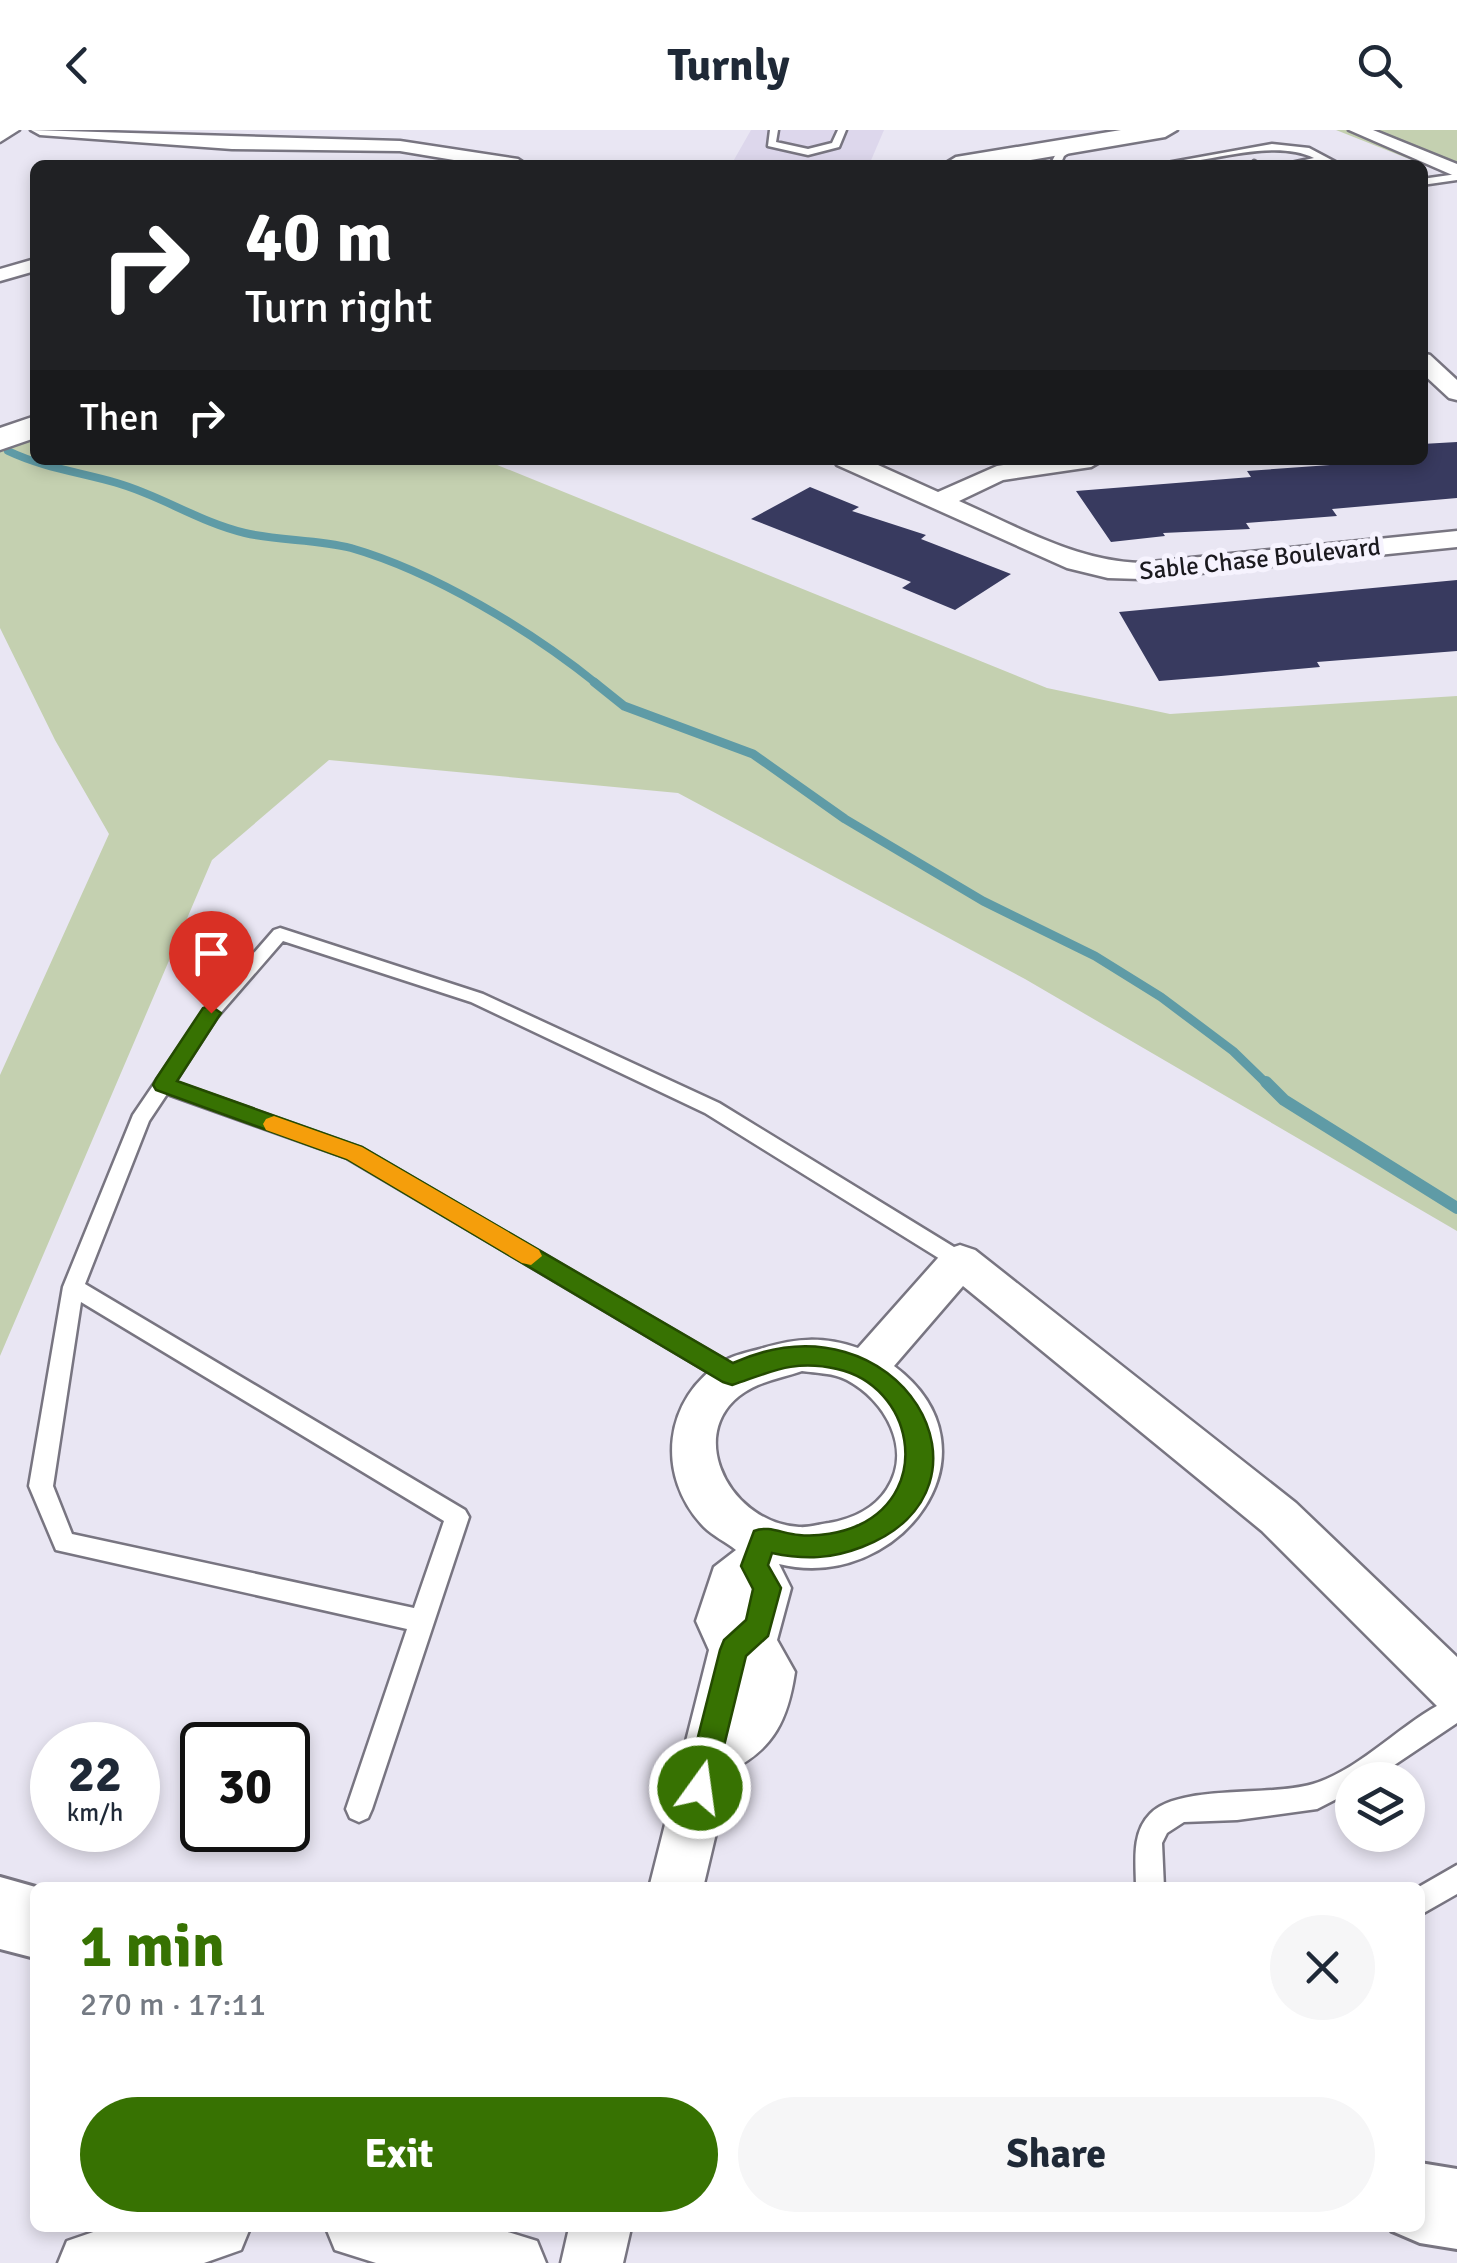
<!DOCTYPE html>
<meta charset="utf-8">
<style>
body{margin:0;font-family:Signika,sans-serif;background:#f6f6f7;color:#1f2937;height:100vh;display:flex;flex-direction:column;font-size:38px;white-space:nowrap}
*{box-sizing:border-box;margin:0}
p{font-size:32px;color:#747a83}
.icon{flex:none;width:55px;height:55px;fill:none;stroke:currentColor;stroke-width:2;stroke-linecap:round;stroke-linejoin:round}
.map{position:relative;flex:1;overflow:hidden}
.details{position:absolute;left:30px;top:1752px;width:1395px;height:350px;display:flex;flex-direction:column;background:#fff;border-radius:15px;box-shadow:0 5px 15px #0003}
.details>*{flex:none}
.guide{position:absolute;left:30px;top:30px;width:1398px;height:305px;border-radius:15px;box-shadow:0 5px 15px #0003;background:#202124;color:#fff;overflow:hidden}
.tools{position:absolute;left:1335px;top:1632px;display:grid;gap:20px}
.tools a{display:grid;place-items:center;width:90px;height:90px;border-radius:50%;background:#fff;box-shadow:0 5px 15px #0003;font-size:50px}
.speed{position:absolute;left:30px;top:1592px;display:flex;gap:20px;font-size:50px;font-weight:700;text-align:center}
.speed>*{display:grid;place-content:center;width:130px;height:130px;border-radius:50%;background:#fff;box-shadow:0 5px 15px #0003;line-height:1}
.speed small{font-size:25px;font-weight:400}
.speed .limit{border:5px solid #111;border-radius:15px;background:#fff;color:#111}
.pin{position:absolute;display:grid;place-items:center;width:85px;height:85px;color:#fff;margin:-102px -42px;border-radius:50% 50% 50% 0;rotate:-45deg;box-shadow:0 0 10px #0007}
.pin .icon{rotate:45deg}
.me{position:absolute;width:110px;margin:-55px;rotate:14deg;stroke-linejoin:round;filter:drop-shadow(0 0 8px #0008)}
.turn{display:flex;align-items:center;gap:35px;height:210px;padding:0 50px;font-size:45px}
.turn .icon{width:130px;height:130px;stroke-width:2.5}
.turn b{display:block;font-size:70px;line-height:85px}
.then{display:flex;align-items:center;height:95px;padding:0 50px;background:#0003;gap:20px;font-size:38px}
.round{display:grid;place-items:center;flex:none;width:105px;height:105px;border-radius:52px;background:#f6f6f7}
.summary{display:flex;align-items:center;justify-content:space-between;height:170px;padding:0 50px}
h1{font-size:60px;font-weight:700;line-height:75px;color:#377202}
.cta{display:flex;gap:20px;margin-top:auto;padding:20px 50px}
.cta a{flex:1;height:115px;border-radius:60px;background:#377202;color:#fff;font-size:40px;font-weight:700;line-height:115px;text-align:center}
.cta a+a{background:#f6f6f7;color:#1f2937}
header{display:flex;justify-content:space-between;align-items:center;height:130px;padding:0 50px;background:#fff;font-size:45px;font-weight:700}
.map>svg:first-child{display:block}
.built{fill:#ddd7ec}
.green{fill:#c4d0b0}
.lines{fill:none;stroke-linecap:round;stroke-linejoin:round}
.stream-far2{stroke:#5f9ba6;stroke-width:8}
.stream-far1{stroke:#5f9ba6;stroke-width:9}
.stream{stroke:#5f9ba6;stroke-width:12}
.building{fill:#383a5f}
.service-casing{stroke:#787581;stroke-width:5}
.minor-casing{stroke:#787581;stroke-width:5}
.tertiary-casing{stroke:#787581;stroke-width:6}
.primary-casing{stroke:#787581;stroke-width:5}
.service{fill:#fff;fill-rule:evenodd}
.minor{fill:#fff;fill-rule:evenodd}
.tertiary{fill:#fff;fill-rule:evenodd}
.primary{fill:#fff;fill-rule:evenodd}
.route{fill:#377202;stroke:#244a01;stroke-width:2.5}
.slow{fill:#f59e0b}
.labels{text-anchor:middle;stroke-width:10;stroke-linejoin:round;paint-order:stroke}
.far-street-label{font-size:25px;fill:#1b1a1f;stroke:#f6f3fe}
</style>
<header><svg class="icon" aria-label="back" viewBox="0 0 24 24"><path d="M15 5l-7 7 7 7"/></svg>Turnly<svg class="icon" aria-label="search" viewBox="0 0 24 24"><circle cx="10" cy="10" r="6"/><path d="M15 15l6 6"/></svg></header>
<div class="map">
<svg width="1457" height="2133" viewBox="0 0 1457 2133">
<rect width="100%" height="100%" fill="#e9e6f3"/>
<!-- built -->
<path class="built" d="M751,0H884L869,35H731Z"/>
<!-- green -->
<g class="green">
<path d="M1336,0H1457V48Z"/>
<path d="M35,292V330H485L1047,558L1170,584L1457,566V1101L1025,849L678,663L329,630L212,730L0,1226V945L109,704L55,610L0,498V305Z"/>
</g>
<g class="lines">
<!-- stream-far2 -->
<path class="stream-far2" d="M8,321C44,338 79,342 117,353C162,366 199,392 245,403C279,411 317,409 351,418C434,442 530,500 597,554"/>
<!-- stream-far1 -->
<path class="stream-far1" d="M594,552L624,576L753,624L845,689L983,771L1095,826L1161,867L1233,921L1268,955"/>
<!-- stream -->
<path class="stream" d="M1266,952L1284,970L1457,1078"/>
</g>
<!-- building -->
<g class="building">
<path d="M1457,312V368L1332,379L1337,386L1246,393L1250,399L1163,403L1165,406L1111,412L1076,361L1251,347L1247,341L1330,335L1325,330H1422V314Z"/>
<path d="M810,357L859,377L852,381L926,405L921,409L1011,444L955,480L902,458L911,452L751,389Z"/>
<path d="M1457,450V521L1317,532L1320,537L1221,546L1159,551L1119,482Z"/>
</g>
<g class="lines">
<!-- service casing -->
<g class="service-casing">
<g id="service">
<path d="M770,0H778L776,12L808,19L832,13L838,0H846L839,17L808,25L768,16Z"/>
<path d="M1074,13L1081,15L1064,26L1060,35H1050L1057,22Z"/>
<path d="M1272,14L1309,18L1341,35L1322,32L1282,35L1314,28C1272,7 1203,35 1156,35Z"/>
<path d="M1254,31L1261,35H1250Z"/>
<path d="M1457,44V50L1422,55V49Z"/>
<path d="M280,798L483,864L719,973L967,1125L970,1131L967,1137H953L705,983L471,872L283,811L217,887L175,952L361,1018L740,1239L743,1245L740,1251L732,1254L724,1251L347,1028L167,964L149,991L85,1154L465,1380L469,1387L372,1679L368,1688L359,1692L350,1688L346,1679L407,1499L56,1420L29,1356L63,1157L133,985L205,879L274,800ZM81,1172L444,1391L414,1478L72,1404L53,1356Z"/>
<path d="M1457,1566V1593L1372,1650H1352V1661L1317,1679L1237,1690L1184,1692L1167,1703L1162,1713L1164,1758H1136C1136,1733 1131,1703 1150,1684C1178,1654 1270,1667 1313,1654C1365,1638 1407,1586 1457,1566Z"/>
<path d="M1457,1735V1764L1420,1785V1758H1417Z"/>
</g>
</g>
<!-- minor casing -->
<g class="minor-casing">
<g id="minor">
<path d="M0,0H19L0,12Z"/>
<path d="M31,0L400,11L518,29L527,35H484L400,21L232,19L40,5Z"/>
<path d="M1349,0H1373L1457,34V47Z"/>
<path d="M35,129V141L0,151V139Z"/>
<path d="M1422,223L1430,225L1457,250V270L1449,268L1422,243Z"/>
<path d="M834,330H867L938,362L997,336L1037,330H1103L1091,337L1003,350L959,371C1018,397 1076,431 1141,433L1457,401V417L1141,449L1108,448L1067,438L837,335Z"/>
<path d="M960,1115L975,1120L1296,1373L1457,1527V1585L1439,1578L1262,1401L963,1156L894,1236C1008,1321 898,1464 779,1434L791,1458L777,1510L795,1542C788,1589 774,1619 731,1640L703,1758H649L709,1520L696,1491L714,1437L736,1420C726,1412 713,1406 704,1397C655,1346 663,1268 724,1231C734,1225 749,1222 760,1219C796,1208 822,1206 858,1218L945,1120ZM802,1241C817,1243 834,1243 847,1250C885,1270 913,1319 887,1359C874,1379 852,1389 829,1393C820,1394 809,1398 799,1397C725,1393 677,1290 758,1255C772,1249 788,1246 802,1241Z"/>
<path d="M105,2098H250L241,2120L204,2133H58L67,2111Z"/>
<path d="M326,2098H495L537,2111L546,2133H376L335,2120Z"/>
<path d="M569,2098H631L623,2133H561Z"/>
</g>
</g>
<!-- tertiary casing -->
<g class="tertiary-casing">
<g id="tertiary">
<path d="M0,1747L39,1758H35V1828L0,1819Z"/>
<path d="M1420,2033L1457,2039V2119L1420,2113L1392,2101L1390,2098H1420Z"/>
</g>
</g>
<!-- primary casing -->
<g class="primary-casing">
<g id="primary">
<path d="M1121,0H1177L1165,7L1001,35H943L956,27Z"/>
<path d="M35,286V308L0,320V298Z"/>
</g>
</g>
<!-- service -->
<use href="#service" class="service"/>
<!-- minor -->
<use href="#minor" class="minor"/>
<!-- tertiary -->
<use href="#tertiary" class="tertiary"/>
<!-- primary -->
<use href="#primary" class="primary"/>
</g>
<!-- route -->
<path class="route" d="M211,876L221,883L177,951L362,1017L733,1233C900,1158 1014,1359 862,1417C831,1429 805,1430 772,1423L768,1435L781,1458L768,1506L746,1526L711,1669L700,1673L690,1669L685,1658L720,1520L724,1510L746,1490L753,1459L741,1436L754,1401C769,1395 783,1404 799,1405C818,1407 841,1403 859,1395C933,1360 913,1256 837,1239C794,1229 771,1242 732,1255L723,1252L347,1029L156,960L153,955L156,949L203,878Z"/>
<!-- slow -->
<path class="slow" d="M274,986L362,1017L539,1120L542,1126L531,1135L522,1133L347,1029L266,1000L263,994L266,989Z"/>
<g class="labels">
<!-- far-street labels -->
<g class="far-street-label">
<text transform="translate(1260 428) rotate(-6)" y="9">Sable Chase Boulevard</text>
</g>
</g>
</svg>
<div class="tools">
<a><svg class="icon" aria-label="layers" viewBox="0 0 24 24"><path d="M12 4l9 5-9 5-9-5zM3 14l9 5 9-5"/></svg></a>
</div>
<div class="speed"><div>22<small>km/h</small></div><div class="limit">30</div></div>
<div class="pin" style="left:211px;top:883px;background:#d93025"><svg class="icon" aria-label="arrive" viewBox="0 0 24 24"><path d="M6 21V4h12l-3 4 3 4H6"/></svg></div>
<svg class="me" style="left:700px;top:1658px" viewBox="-20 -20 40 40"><circle r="17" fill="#377202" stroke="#fff" stroke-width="3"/><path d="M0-11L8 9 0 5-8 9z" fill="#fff"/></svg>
<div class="guide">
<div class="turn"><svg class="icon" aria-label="right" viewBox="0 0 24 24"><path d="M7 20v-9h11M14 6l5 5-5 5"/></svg><div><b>40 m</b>Turn right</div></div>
<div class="then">Then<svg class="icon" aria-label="right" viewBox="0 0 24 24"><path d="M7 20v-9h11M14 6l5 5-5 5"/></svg></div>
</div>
<section class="details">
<div class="summary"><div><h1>1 min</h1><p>270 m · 17:11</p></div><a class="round"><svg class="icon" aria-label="close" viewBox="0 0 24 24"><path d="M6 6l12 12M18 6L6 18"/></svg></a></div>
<div class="cta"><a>Exit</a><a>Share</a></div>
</section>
</div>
